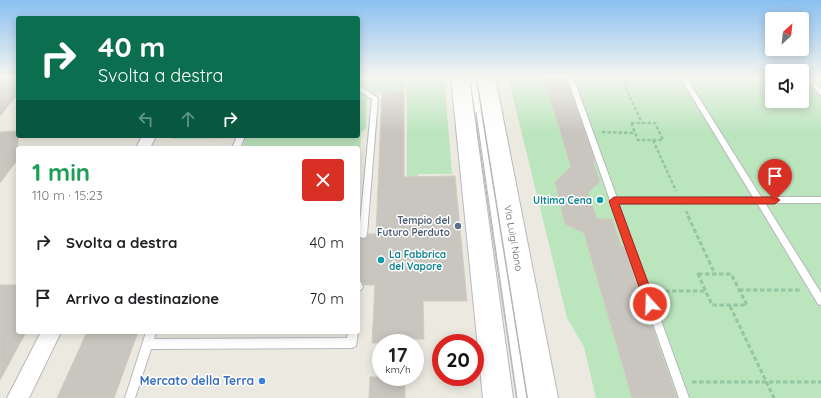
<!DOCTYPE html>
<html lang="it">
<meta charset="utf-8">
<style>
body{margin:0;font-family:Quicksand,sans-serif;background:#f6f6f6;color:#202124;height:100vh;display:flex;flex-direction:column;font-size:15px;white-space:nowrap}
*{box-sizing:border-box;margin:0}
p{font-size:13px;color:#757577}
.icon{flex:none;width:22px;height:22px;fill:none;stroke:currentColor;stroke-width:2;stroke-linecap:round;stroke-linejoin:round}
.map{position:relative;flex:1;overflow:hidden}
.drawer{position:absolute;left:16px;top:146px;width:344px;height:188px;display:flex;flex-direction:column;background:#fff;border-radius:4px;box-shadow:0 2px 10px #0003}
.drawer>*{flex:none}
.hud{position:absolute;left:16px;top:16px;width:344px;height:122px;border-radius:4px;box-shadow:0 2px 10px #0003;background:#0b6e4f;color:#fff;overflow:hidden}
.needle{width:26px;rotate:27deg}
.controls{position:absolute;left:765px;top:12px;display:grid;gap:8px}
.controls a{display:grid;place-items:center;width:44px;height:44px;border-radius:4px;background:#fff;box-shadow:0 2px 10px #0003;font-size:20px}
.speed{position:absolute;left:372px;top:334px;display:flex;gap:8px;font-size:20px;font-weight:700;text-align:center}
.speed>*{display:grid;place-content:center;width:52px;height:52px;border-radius:50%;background:#fff;box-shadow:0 2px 10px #0003;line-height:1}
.speed small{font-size:10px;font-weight:400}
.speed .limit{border:6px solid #d22;background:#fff;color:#111}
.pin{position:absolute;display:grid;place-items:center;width:34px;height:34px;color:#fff;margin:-41px -17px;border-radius:50% 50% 50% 0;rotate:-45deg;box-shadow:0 0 4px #0007}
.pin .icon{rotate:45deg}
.me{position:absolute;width:44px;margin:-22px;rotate:340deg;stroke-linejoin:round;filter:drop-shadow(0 0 3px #0008)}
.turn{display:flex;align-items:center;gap:14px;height:84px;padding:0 16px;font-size:18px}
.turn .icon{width:52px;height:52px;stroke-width:2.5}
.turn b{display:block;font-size:28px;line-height:34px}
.lanes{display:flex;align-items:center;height:38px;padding:0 16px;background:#0003;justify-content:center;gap:20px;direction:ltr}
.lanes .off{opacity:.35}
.round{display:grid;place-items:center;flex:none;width:42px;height:42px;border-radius:4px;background:#f6f6f6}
.summary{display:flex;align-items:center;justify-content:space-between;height:68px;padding:0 16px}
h1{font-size:24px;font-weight:800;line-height:30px;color:#1e9e55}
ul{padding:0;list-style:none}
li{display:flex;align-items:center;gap:12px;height:56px;padding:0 16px}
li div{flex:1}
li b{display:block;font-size:15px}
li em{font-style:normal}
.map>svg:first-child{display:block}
.green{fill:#bbe5bd}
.building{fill:#c9c6bf;stroke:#d1ccbe}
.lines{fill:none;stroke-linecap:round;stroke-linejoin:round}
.service-casing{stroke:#b6b8bd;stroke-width:2}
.minor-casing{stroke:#b6b8bd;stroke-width:2}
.secondary-casing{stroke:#b6b9bf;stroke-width:2}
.path-far1{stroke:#94c6a4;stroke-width:2.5;stroke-dasharray:3.5 2;stroke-linecap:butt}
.path{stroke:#94c6a4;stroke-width:3;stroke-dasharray:4.5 2.5;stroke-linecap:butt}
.service{fill:#fff;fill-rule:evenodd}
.minor{fill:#fff;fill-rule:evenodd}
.secondary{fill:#fff;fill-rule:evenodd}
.tram{stroke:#b2b3b3;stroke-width:1}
.route{fill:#ea3d28;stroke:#98281a}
.culture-dot{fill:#0f9aa8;stroke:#fff;stroke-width:1.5}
.service-dot{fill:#5c6f8a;stroke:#fff;stroke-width:1.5}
.shop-dot{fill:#3f7fe0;stroke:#fff;stroke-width:1.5}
.labels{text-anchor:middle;stroke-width:3;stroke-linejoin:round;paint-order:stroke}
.culture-label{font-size:10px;font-weight:bold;fill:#0d838f;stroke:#fff;text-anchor:end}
.service-label{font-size:10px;font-weight:bold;fill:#4e5e75;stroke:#fff;text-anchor:end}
.street-label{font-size:10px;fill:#595c61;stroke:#fff}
.near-shop-label{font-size:12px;font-weight:bold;fill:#366cbe;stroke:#fff;text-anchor:end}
</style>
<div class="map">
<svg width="821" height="398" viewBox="0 0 821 398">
<rect width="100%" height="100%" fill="#eceae0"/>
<!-- green -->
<g class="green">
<path d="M358,77H404V92L378,93L367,97L366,129L361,132L360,154H358V148H243L245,138L173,139L174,136H358Z"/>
<path d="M407,77H444L452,174H418L419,232L407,231Z"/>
<path d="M508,77H772V101H802V77H821V398H596L584,347L567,318Z"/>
</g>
<!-- building -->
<g class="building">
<path d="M0,77H18V94L0,116Z"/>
<path d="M544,77H566L595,162H593L600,182L588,192L597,219H612L621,246H624L677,398H632L584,233L565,224L555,182L571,167Z"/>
<path d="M404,92V177L455,176L467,301H423L424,339H405V343H372L375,285H364L361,281L358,280V236L360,238L363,239L367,237L368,234H376L382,93Z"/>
<path d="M18,131V159L0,183V132Z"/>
<path d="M0,285H18V332H26L0,380Z"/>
<path d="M87,332H138L114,398H57Z"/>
<path d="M370,377H405V398H369Z"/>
</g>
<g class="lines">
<!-- service casing -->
<g class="service-casing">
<g id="service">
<path d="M470,77H476L527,398H517Z"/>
<path d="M567,77H573L617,198L753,197L680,77H686L761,197H821V203H765L821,293V305L818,304L757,203L619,204L689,398H679Z"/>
<path d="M804,77H811L821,89V95L819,94Z"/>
<path d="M358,85L378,98L367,234L366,237L363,238L360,237L359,234L372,99L358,90Z"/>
<path d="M237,136H245L240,148H232Z"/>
<path d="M358,281L361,282L363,287L361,290L358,291Z"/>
<path d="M146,332H156L154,339L347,338L348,332H358L356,346L352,348L151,349L135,398H125Z"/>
</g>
</g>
<!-- minor casing -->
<g class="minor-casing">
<g id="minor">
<path d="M142,136H156L150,148H136Z"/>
<path d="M41,332H61L29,398H7Z"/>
</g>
</g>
<!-- secondary casing -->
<g class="secondary-casing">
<g id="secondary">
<path d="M451,77H469L513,398H483Z"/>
<path d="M477,77H495L558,398H528Z"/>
</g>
</g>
<!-- path-far1 -->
<g class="path-far1">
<path d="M621,77L642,123"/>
<path d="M631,123H655L663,140H638Z"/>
<path d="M602,132L635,133"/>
<path d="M653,140L676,191"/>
<path d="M686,211L689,217"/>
</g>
<!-- path -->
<g class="path">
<path d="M688,216L715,274"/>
<path d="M698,274H731L747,305H712Z"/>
<path d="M739,290H801"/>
<path d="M658,291H705"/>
<path d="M730,306L774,398"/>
<path d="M692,382H821"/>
</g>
<!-- service -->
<use href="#service" class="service"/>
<!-- minor -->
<use href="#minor" class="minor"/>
<!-- secondary -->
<use href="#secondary" class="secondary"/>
<!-- tram -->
<g class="tram">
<path d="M476,77L527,398"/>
<path d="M476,113L517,398"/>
</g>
</g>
<!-- sky -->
<linearGradient id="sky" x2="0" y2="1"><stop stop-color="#8ac0f1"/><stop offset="0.58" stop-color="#f6f6f1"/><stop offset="1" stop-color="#f6f6f1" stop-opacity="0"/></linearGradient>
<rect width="821" height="133" fill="url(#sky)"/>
<!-- route -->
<path class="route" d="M614,197H775L780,200L775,204H619L656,304L654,307L650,309L647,307L645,304L609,201Z"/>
<!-- markers -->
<g class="culture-dot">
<circle cx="600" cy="200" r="4"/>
<circle cx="381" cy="260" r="4"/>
</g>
<circle class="service-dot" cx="458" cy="226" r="4"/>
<circle class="shop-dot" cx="262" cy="381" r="4"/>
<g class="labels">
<!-- culture labels -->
<g class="culture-label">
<text x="592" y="204">Ultima Cena</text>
<text x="389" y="258" text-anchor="start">La Fabbrica<tspan x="389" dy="12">del Vapore</tspan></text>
</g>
<!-- service labels -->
<g class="service-label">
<text x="450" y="224">Tempio del<tspan x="450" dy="12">Futuro Perduto</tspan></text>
</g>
<!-- street labels -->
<g class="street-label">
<text transform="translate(514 238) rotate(80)" y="4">Via Luigi Nono</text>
</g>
<!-- near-shop labels -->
<g class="near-shop-label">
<text x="254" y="385">Mercato della Terra</text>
</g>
</g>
</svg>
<div class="controls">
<a><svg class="needle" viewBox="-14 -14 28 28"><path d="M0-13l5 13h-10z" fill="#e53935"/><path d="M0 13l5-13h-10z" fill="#757577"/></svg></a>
<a><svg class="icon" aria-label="sound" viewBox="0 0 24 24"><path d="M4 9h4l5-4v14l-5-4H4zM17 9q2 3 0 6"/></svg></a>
</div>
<div class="speed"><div>17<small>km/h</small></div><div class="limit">20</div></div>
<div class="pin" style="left:775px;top:200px;background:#d93025"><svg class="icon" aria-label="arrive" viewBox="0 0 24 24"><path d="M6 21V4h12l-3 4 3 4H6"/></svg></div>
<svg class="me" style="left:650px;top:304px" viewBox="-20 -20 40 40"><circle r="17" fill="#ea3d28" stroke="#fff" stroke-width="3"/><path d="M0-11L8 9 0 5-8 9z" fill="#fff"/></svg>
<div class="hud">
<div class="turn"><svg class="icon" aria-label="right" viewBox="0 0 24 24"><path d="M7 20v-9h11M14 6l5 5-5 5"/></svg><div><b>40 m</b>Svolta a destra</div></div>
<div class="lanes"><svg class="icon off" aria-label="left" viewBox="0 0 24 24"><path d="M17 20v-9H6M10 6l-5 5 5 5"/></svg><svg class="icon off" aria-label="ahead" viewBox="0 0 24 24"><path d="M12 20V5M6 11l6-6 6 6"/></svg><svg class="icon" aria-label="right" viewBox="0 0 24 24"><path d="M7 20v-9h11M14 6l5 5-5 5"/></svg></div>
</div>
<section class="drawer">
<div class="summary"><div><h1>1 min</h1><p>110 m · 15:23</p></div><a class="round" style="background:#d93025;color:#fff"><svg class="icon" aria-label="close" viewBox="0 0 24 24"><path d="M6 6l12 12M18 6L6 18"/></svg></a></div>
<ul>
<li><svg class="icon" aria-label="right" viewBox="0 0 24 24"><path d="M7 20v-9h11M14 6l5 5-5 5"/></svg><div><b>Svolta a destra</b></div><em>40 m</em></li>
<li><svg class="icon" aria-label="arrive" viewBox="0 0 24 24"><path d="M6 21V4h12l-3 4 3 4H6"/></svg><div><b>Arrivo a destinazione</b></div><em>70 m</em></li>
</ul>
</section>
</div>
